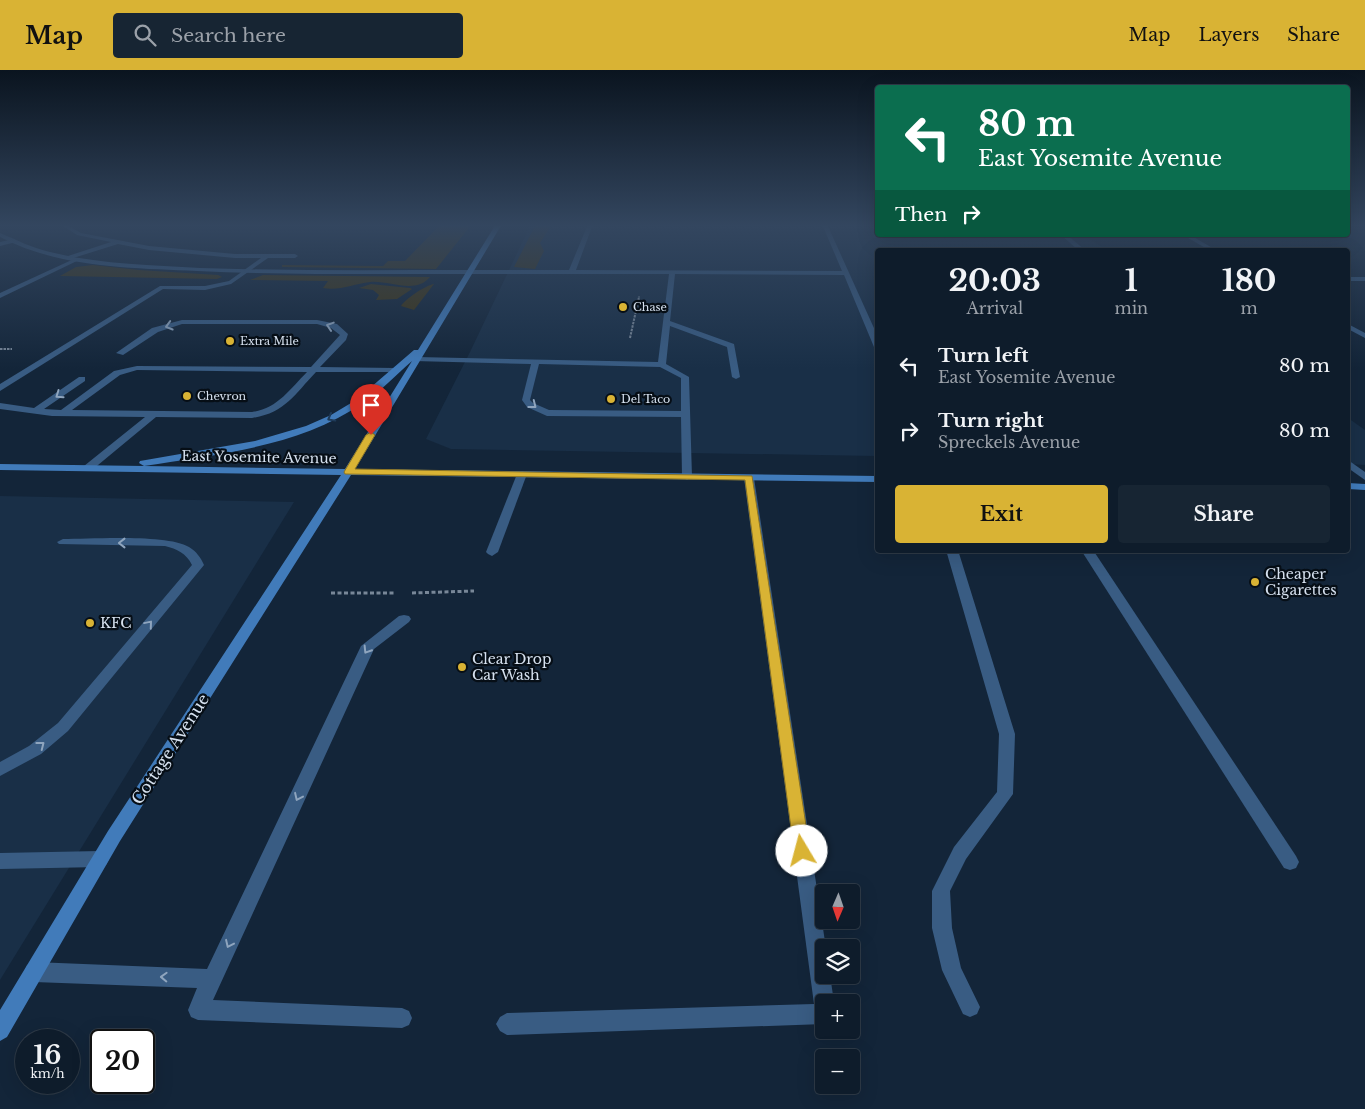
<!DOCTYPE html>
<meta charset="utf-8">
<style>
body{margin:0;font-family:"Libre Baskerville",serif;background:#172533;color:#f1f3f6;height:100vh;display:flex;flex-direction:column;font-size:19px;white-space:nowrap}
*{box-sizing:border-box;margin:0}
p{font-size:16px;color:#9ba1a9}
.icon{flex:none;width:28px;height:28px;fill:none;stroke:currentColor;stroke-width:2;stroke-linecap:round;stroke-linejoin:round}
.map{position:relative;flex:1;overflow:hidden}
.panel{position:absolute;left:875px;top:178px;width:475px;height:305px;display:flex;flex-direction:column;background:#0e1c2b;border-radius:5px;box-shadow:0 5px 20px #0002,0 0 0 1px #2e3a47}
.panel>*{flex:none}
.banner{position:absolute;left:875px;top:15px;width:475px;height:152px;border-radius:5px;box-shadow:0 5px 20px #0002,0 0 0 1px #2e3a47;background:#0b6e4f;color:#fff;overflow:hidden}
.needle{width:32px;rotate:182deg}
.controls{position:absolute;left:815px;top:814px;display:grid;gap:10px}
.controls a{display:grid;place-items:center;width:45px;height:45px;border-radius:5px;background:#0e1c2b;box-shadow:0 5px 20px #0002,0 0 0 1px #2e3a47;font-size:25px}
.speed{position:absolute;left:15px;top:959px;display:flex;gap:10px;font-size:25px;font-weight:700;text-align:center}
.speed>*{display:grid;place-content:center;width:65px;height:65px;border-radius:50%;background:#0e1c2b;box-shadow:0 5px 20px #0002,0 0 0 1px #2e3a47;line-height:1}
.speed small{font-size:12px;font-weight:400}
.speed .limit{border:2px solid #111;border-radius:8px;background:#fff;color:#111}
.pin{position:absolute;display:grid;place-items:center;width:42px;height:42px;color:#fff;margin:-51px -21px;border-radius:50% 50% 50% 0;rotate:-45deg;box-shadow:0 0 5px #0007}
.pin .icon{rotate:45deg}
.me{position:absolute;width:55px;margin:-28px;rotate:352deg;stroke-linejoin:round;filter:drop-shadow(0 0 4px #0008)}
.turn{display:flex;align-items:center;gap:18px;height:105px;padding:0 20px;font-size:22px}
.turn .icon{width:65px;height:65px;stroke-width:2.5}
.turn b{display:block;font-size:35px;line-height:42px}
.then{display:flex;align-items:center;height:48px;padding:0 20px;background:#0003;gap:10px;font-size:19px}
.eta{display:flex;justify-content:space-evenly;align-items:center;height:85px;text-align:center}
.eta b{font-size:30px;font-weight:700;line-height:35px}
.primary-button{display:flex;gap:10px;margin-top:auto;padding:10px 20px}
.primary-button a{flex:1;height:58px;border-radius:5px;background:#d9b334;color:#111;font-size:20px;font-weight:700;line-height:58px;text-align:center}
.primary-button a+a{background:#172533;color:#f1f3f6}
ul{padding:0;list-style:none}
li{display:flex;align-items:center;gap:15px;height:65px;padding:0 20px}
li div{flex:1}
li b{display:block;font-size:19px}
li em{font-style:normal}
header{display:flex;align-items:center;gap:30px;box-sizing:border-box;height:70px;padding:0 25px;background:#d9b334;color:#111}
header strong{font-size:24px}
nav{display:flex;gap:28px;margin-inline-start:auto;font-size:18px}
.search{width:350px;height:45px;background:#172533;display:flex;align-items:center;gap:12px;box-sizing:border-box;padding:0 18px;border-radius:5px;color:#9ba1a9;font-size:19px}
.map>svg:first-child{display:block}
.built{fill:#192f47}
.green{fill:#3f3412}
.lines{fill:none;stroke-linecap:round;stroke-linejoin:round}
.path-far2{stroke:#788798;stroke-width:1;stroke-dasharray:2 1;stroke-linecap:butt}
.path-far1{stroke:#788798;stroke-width:2;stroke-dasharray:2.5 1;stroke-linecap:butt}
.path{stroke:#788798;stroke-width:3;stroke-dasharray:4 2.5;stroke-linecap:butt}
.lane{fill:#395c83;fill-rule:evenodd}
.street{fill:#395c83;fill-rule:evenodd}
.secondary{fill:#417bba;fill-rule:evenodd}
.oneway{stroke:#8fa5be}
.oneway2{stroke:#1e3a58}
.route{fill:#d9b334;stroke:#8d7422}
.poi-dot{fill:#d9b334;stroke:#060e16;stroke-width:2}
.labels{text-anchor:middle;stroke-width:4.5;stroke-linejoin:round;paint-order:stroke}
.far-poi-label{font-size:11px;fill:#d6e1ef;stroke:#060e16;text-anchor:start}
.street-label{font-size:14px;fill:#d6e1ef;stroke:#060e16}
.poi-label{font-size:14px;fill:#d6e1ef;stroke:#060e16;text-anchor:start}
.near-street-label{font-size:16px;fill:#d6e1ef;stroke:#060e16}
</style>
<header>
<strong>Map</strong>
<div class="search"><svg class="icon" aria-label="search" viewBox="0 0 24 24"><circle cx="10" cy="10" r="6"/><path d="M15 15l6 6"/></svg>Search here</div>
<nav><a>Map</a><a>Layers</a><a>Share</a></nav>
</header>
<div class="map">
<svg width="1365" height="1039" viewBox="0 0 1365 1039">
<rect width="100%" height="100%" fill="#132539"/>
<!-- built -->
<g class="built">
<path d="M531,154H877L878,165H1084L1106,180H878L877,386L451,379L426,369L470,282Z"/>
<path d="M1348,348L1365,360V395L1348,394Z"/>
<path d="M0,426L294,432L0,910Z"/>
</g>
<!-- green -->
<g class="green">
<path d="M441,154H472L436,199L282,197V195L383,196L388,191H405Z"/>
<path d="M536,154H552L540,173L544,181L535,199L514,197Z"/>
<path d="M93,195L139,200L218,205L222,207L217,209L60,206L76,197Z"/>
<path d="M263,205L430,207C415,225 389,210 370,212C354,214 339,221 323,218L328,211L250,210Z"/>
<path d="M371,214L410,218L412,219L397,229L376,230L379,225L373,220L359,218Z"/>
<path d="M434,214L414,240L401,236C405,229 426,215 434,214Z"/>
</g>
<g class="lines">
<!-- path-far2 -->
<path class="path-far2" d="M639,228V226"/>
<!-- path-far1 -->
<g class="path-far1">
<path d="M630,268L639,227"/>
<path d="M0,279H12"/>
</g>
<!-- path -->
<g class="path">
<path d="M331,523H394"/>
<path d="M412,523L474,521"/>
</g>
<!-- lane -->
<g class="lane">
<path d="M60,154H65L81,163L149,176L235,184H295L298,186L295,188H268L231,214L205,220L163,219L0,321V314L160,216H205L229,211L261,188H235L149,180L118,174L70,189L68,186L111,172L77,165Z"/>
<path d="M588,154H593L576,200L842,201L822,154H827L878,267V279L874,277L844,205L675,204L670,251L734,274L740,307L736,309L732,307L727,277L670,256L666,294L689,307L692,407L687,410L682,407L681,347L547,346L527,337L522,330L531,294L414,291L413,289L417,287L658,292L669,204H470L467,202L470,200H569ZM539,294L660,297L681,308V341L549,340L533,333L530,330Z"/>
<path d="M1061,165H1067L1085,180H1078Z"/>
<path d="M14,169L16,172L0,176V172Z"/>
<path d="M76,188L81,189L0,228V223Z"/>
<path d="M182,250H317L337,254L348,264L346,270L320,297L396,298L400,300L396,302H316C294,325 285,343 252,348L156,347L92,400H84V396L145,347L52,346L0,339V333L34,338L79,307H85V311L44,339L61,340L114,301L137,296L311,297L340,265L331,258L317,254H182L158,262L123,285L116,283L152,258ZM137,300L307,302C290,319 277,339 252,342L72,340L120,305Z"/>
<path d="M1348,390L1365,402V410L1348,398Z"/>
<path d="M522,401L527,404L498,482L492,486L488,484L486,482L517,404Z"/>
<path d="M749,405L754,408L826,878H824V905H830L834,932H824V954L507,965L500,961L496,954L500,947L507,943L814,934L744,408Z"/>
<path d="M63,469C92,469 167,464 189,477C196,481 201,488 204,495L68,661L41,684L0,706V692L29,676L58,653L192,495C186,483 177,479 165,476L59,474L57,472Z"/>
<path d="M946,480H958L1015,664L1013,724L966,789L950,821L952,858L961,898L980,937L977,944L970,947L963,944L942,900L932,858V821L954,777L997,722L999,664Z"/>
<path d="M1081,480H1093L1296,786L1299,792L1296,798L1290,800L1284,798Z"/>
<path d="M404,545L409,546L411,549L409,552L374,579L213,930L402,938L409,941L412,948L409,955L402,958L198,950L191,947L188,940L197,918L34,912L27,909L24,902L27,895L34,892L207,899L361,576L399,546Z"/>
<path d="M100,781L106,783L109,789L106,795L100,797L0,799V783Z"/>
</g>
<!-- street -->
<g class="street">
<path d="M1362,154H1365V156L1362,155Z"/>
<path d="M0,163C17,170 32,178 50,182C98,194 150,195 200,198C290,201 380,200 470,200L473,202L470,204C379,204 288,205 197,201C132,198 59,198 0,167Z"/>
<path d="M1183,165H1190L1216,180H1209Z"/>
<rect x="1348" y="207" width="17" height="4"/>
<path d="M1348,254L1365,263V268L1348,259Z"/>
</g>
<!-- secondary -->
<g class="secondary">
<path d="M496,154H502L355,399L878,406V412L351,405L120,771L7,967L0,971V940L108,761L341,405L0,400V394L144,396L139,393L140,391L255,371L306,356L331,345L356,330L414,280H418ZM412,291L345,399L144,396C219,384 299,377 363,333C381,321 396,305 412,291Z"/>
<path d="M1348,413L1365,414V420L1348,419Z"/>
</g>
</g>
<!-- one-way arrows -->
<defs><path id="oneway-chevron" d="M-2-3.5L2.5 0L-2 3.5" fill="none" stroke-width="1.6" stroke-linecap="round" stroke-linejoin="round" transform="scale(1.25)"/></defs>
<g class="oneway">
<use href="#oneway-chevron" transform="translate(169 256) rotate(164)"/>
<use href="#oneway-chevron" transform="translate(330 256) rotate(-162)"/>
<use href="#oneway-chevron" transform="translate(59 325) rotate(145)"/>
<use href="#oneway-chevron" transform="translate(533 335) rotate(38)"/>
<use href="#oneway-chevron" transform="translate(122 473) rotate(-180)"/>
<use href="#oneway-chevron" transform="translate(149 554) rotate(-50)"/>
<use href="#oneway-chevron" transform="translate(367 580) rotate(122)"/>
<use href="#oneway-chevron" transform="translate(41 675) rotate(-38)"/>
<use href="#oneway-chevron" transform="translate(298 727) rotate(115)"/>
<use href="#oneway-chevron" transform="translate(229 874) rotate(115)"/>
<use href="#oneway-chevron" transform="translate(164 907) rotate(-178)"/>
</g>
<use class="oneway2" href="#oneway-chevron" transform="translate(331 348) rotate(151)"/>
<!-- sky -->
<linearGradient id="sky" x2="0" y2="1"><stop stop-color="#0a141f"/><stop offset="0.52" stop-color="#33465f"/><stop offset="1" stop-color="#33465f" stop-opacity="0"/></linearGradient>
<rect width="1365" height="299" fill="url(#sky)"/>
<!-- route -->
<path class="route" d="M371,362L375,365L355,399L752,406L810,781L808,786L802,788L797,786L794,781L745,410L345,404L344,402L366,365Z"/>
<!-- markers -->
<g class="poi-dot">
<circle cx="623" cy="237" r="5"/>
<circle cx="230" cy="271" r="5"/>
<circle cx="187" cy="326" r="5"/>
<circle cx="611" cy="329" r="5"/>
<circle cx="1255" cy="512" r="5"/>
<circle cx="90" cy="553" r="5"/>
<circle cx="462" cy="597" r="5"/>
</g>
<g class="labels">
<!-- far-poi labels -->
<g class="far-poi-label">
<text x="633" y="241">Chase</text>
<text x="240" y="275">Extra Mile</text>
<text x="197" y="330">Chevron</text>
<text x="621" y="333">Del Taco</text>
</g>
<!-- street labels -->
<g class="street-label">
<text transform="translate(259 387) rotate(1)" y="5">East Yosemite Avenue</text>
</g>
<!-- poi labels -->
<g class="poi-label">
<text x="1265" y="509">Cheaper<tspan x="1265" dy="16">Cigarettes</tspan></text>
<text x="100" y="558">KFC</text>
<text x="472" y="594">Clear Drop<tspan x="472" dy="16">Car Wash</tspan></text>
</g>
<!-- near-street labels -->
<g class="near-street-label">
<text transform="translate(170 679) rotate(-57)" y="6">Cottage Avenue</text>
</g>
</g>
</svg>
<div class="controls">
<a><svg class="needle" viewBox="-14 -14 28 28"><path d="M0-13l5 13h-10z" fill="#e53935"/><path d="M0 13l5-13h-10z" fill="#9ba1a9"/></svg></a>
<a><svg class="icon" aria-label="layers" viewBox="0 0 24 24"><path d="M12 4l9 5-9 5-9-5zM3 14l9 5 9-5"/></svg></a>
<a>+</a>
<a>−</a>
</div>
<div class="speed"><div>16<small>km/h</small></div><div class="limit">20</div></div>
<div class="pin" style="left:371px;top:365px;background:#d93025"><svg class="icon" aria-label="arrive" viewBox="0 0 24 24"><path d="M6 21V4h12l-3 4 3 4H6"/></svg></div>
<svg class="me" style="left:802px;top:781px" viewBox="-20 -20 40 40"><circle r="19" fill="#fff"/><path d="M0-13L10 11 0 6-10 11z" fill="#d9b334"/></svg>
<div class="banner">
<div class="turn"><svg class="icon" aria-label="left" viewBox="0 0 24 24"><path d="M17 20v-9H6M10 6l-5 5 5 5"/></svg><div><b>80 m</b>East Yosemite Avenue</div></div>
<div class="then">Then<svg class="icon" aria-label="right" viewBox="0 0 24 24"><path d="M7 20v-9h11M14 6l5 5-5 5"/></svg></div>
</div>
<section class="panel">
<div class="eta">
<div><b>20:03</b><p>Arrival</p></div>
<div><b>1</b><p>min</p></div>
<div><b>180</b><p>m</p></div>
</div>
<ul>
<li><svg class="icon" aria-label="left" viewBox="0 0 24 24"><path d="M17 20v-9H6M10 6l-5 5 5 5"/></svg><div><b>Turn left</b><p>East Yosemite Avenue</p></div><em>80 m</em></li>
<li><svg class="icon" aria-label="right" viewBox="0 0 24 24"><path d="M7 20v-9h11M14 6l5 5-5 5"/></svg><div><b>Turn right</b><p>Spreckels Avenue</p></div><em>80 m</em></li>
</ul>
<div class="primary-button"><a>Exit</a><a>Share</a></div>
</section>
</div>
